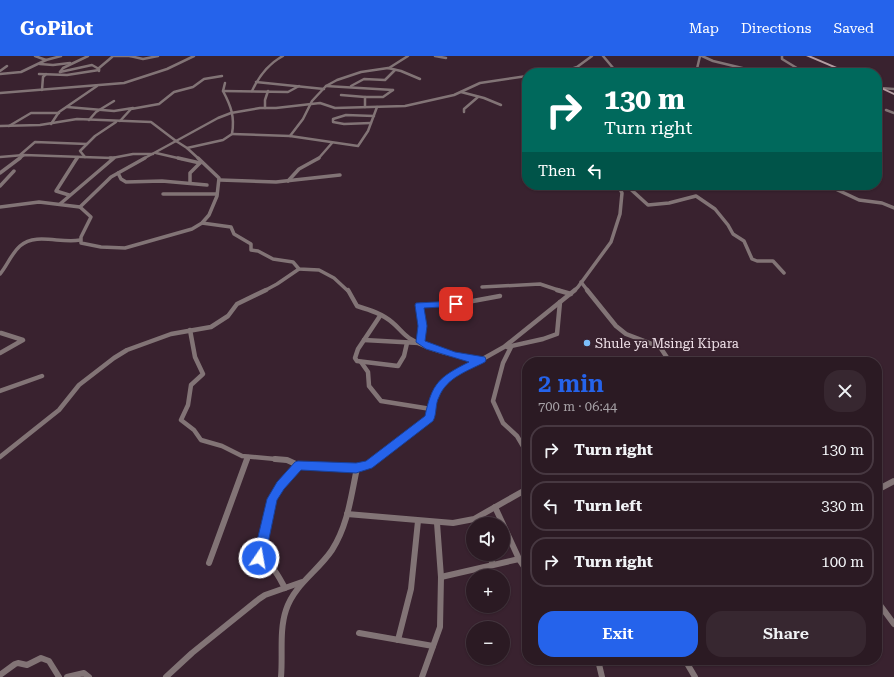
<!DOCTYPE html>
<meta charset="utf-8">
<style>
body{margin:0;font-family:"Roboto Serif",serif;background:#372730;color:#f1f3f6;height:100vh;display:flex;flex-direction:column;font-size:15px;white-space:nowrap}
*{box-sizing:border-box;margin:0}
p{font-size:13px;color:#a6a1a6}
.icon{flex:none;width:22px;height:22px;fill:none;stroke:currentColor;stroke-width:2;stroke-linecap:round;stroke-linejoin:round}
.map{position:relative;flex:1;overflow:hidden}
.drawer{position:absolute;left:522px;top:301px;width:360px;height:308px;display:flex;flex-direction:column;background:#2b1a23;border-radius:16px;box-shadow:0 1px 3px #0004,0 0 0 1px #473841}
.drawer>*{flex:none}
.banner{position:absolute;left:522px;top:12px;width:360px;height:122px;border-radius:16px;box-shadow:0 1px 3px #0004,0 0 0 1px #473841;background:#00695c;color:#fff;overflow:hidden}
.controls{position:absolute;left:466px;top:461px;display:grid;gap:8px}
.controls a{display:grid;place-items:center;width:44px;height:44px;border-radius:50%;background:#2b1a23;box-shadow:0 1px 3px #0004,0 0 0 1px #473841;font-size:20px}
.pin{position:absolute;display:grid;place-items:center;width:34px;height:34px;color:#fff;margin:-17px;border-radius:8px;box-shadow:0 2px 6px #0006}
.me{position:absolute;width:44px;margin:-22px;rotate:12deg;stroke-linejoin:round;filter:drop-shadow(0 0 3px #0008)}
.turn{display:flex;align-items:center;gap:14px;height:84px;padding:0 16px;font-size:18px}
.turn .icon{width:52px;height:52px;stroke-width:2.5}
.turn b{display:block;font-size:28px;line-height:34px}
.then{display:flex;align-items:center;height:38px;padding:0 16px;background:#0003;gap:8px;font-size:15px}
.round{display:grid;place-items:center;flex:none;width:42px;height:42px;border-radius:16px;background:#372730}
.headline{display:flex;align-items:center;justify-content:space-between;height:68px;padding:0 16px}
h1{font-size:24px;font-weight:600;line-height:30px;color:#2563eb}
.cta{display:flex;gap:8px;margin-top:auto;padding:8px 16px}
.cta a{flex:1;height:46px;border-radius:16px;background:#2563eb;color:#fff;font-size:16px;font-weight:600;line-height:46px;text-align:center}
.cta a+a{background:#372730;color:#f1f3f6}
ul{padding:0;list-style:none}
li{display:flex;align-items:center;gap:12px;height:50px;margin:0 8px 6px;padding:0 8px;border:2px solid #473841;border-radius:16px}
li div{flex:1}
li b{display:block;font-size:15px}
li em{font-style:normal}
header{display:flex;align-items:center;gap:24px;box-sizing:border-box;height:56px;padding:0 20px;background:#2563eb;color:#fff}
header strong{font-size:19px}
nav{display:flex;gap:22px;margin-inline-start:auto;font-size:14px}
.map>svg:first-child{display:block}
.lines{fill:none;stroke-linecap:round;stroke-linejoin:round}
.minor-far3{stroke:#827476;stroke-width:2.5}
.minor-far2{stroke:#827476;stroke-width:3.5}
.minor-far1{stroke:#827476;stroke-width:4.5}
.minor{stroke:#827476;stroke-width:6}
.secondary{fill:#b49da2;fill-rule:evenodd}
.route{fill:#2563eb;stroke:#184099}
.poi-dot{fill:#7cbef9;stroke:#39222f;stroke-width:1.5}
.labels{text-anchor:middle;stroke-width:3.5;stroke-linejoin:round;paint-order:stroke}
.poi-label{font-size:13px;fill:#efe0e8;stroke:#39222f;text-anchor:start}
</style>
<header>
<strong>GoPilot</strong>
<nav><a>Map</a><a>Directions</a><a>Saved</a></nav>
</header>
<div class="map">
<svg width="894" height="621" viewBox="0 0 894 621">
<rect width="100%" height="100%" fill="#39222f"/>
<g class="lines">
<!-- minor-far3 -->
<g class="minor-far3">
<path d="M112,0H131"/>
<path d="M130,0L143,3L158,0"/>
<path d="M435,0L446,2"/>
<path d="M603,0L614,13L615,17"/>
<path d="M702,0L713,5L763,17"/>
<path d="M782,0V3L805,17"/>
<path d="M46,4L61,0"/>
<path d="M40,8L53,9L70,7"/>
<path d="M389,12L408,0"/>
<path d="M0,15L7,10"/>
<path d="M99,15V12L112,1"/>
<path d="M60,16L92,9L99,13"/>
<path d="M60,16L63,12L88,0"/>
<path d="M559,17L577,11L592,0"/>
<path d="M696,17L700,0"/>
<path d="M0,18L21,16L46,4L35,0"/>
<path d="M39,18L67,19L99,14"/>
<path d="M256,26L324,33"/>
<path d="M326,30L393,34"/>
<path d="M351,30L364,23L385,24L395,14"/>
<path d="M880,32L894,33"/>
<path d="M42,34L43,21L46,18"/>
<path d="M223,35L288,36L299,30"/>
<path d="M252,35C259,20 268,8 283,0"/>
<path d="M461,36L484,42L501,49"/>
<path d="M0,37L124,27L167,13L194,0"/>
<path d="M341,39L365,41V51"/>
<path d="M365,41H383L393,34"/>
<path d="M67,51L114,55L133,52"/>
<path d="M265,52V44L268,35"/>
<path d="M886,54L894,57"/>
<path d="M464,56V53L478,41"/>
<path d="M89,64L96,56L114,45"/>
<path d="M120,65L131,53L159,48L174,36L193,31L204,23L222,20"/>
<path d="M371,67L344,68L333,66V63L346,59L374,60"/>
<path d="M51,68L59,56L97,30"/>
<path d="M0,70L40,69L77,63L151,66L176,85"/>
<path d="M9,70L31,57H59"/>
<path d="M232,78L290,80L358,90L368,75L377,51"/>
<path d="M290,80L303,63L312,45L326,30L337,24L361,16L388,12L401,15L420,23"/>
<path d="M176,85L187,92L199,103"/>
<path d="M176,85L218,62L231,57L260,52H276L320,47L335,52L405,50L454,39L480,27L527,20"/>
<path d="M187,92L223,84L232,78C235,61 231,50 223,35L225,27"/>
<path d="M156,97L182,103"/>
<path d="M20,99L35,86L87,88"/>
<path d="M0,101L24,99L112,102L133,98H153"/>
<path d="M85,101L80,95L95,80L116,66"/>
<path d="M19,103L24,99"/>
<path d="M77,103L78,101"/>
<path d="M143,103L176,85"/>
<path d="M318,103L332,87"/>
</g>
<!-- minor-far2 -->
<g class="minor-far2">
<path d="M110,102H112"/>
<path d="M145,102L111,121L80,151L91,161L81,181V187L101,191L125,192L192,173L202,167L209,159L217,140L219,122L198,102"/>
<path d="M178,102L200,107"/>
<path d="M0,117L20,102"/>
<path d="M118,117L121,123L126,126L162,125L207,129"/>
<path d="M220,124L276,126L340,119"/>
<path d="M288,125L299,113L319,102"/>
<path d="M190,127V117L201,106"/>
<path d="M626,129L648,149L669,147L696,140L715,153L728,169L733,178L744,185L752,203L757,205H773L784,217"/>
<path d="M827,129L859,144L882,147L894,152"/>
<path d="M0,130L14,115"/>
<path d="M163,138H217"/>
<path d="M69,139L56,135L77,102"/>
<path d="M60,148L114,102"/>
<path d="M0,151L39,146L80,151"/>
<path d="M202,167L231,171L234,178L251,188V194L258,195L273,203L293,206L299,213L319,214L334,222L348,235"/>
<path d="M0,218C7,210 11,198 20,190C36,176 61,188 80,184"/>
<path d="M581,226L588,235"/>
<path d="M482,231L540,228L561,235"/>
<path d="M264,235L277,228L299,213"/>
<path d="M574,235L578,231L611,186L620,158L622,137L618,129"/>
</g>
<!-- minor-far1 -->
<g class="minor-far1">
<path d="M348,234L357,250C370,254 383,258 393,267C399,272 403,278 409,282C429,295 457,300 480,304"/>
<path d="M557,234L571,238"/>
<path d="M587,234L616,270L626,278L660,291L670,306"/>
<path d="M380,260L358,293L355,302L357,305L398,310L404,300L407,287"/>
<path d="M190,274L195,301L203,318L191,329L188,349L181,364L194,374L201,384L222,390L242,400L286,404"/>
<path d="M364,284L419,287"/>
<path d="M420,286L422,270L419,255L420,249L462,247L500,240"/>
<path d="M507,291L543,283L557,278L560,246"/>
<path d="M511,291L503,307L493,345L503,367L517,380L527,397"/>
<path d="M0,297L23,284L1,277"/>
<path d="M361,306L368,316L369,330L381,345L431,353"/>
<path d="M0,335L42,320"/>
<path d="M0,401L59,354L79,329L114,302L127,294L171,278L211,271L228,260L237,248L266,234"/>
<path d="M247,404L248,401"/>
<path d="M376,404L394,392L430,362L435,339L449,322L504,291L575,234"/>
</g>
<!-- minor -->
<g class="minor">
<path d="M275,403L287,404L298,409L357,412L365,410L378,403"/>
<path d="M877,434L894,425"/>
<path d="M495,451L519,503L527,515"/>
<path d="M347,458L453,467L474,463L527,433"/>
<path d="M488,498L493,508"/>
<path d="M209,507L247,403"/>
<path d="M441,521L519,503"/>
<path d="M285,532C278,520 274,509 260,504L259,499L272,443L276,435L298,409"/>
<path d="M877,545L894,568"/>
<path d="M359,577L433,590"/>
<path d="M398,584L411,533L418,465"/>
<path d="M598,604L602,621"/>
<path d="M685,604L695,621"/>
<path d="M0,619L15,608L18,607L27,609L41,602L49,605L59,621"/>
<path d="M67,621L84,617L89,621"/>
<path d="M166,621L192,597L259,543L265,539L302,526"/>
<path d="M281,621C283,599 279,575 286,554C294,529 318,515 332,494C348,469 351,440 357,412"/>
<path d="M422,621L440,571L441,521L437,467"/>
</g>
<!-- secondary -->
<g class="secondary">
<path d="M806,0H811L851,17H846Z"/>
<path d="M877,29L894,37V39L877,31Z"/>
</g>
</g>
<!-- route -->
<path class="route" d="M456,245L461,248L459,250L424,252L427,270L425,285L455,296L485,301L486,304L485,306C468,315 447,321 439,341C435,348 437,358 433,365L372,412L356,417L301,414L284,433L277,444L265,502L263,507L259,508L255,507L253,502L267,443L277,426L295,406L298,405L356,407L366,405L425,360C432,327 439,321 469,306L426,293L416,286L418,270L415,249L416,247Z"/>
<!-- markers -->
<circle class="poi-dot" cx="587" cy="287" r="4"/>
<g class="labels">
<!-- poi labels -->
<g class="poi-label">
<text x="595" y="292">Shule ya Msingi Kipara</text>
</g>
</g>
</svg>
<div class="controls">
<a><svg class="icon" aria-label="sound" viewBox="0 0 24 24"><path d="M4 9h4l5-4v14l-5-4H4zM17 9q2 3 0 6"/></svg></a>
<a>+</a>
<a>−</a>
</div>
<div class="pin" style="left:456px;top:248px;background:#d93025"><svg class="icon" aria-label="arrive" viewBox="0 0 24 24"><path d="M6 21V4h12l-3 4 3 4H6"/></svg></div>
<svg class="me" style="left:259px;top:502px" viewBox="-20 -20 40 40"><circle r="17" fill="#2563eb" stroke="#fff" stroke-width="3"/><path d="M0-11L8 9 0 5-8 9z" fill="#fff"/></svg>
<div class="banner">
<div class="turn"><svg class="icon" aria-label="right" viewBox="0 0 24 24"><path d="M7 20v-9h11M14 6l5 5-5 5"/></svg><div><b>130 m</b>Turn right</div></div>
<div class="then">Then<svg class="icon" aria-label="left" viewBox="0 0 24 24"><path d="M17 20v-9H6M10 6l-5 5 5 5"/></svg></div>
</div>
<section class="drawer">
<div class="headline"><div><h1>2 min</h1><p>700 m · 06:44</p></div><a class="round"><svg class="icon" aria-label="close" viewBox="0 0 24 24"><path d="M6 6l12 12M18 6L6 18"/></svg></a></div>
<ul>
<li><svg class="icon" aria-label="right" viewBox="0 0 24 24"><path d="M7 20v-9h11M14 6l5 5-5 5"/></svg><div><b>Turn right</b></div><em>130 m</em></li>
<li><svg class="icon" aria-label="left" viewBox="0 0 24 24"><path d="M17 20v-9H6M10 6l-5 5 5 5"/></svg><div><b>Turn left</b></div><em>330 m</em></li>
<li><svg class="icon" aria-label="right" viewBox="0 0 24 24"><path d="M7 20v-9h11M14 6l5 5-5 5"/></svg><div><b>Turn right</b></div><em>100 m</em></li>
</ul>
<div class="cta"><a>Exit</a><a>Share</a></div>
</section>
</div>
